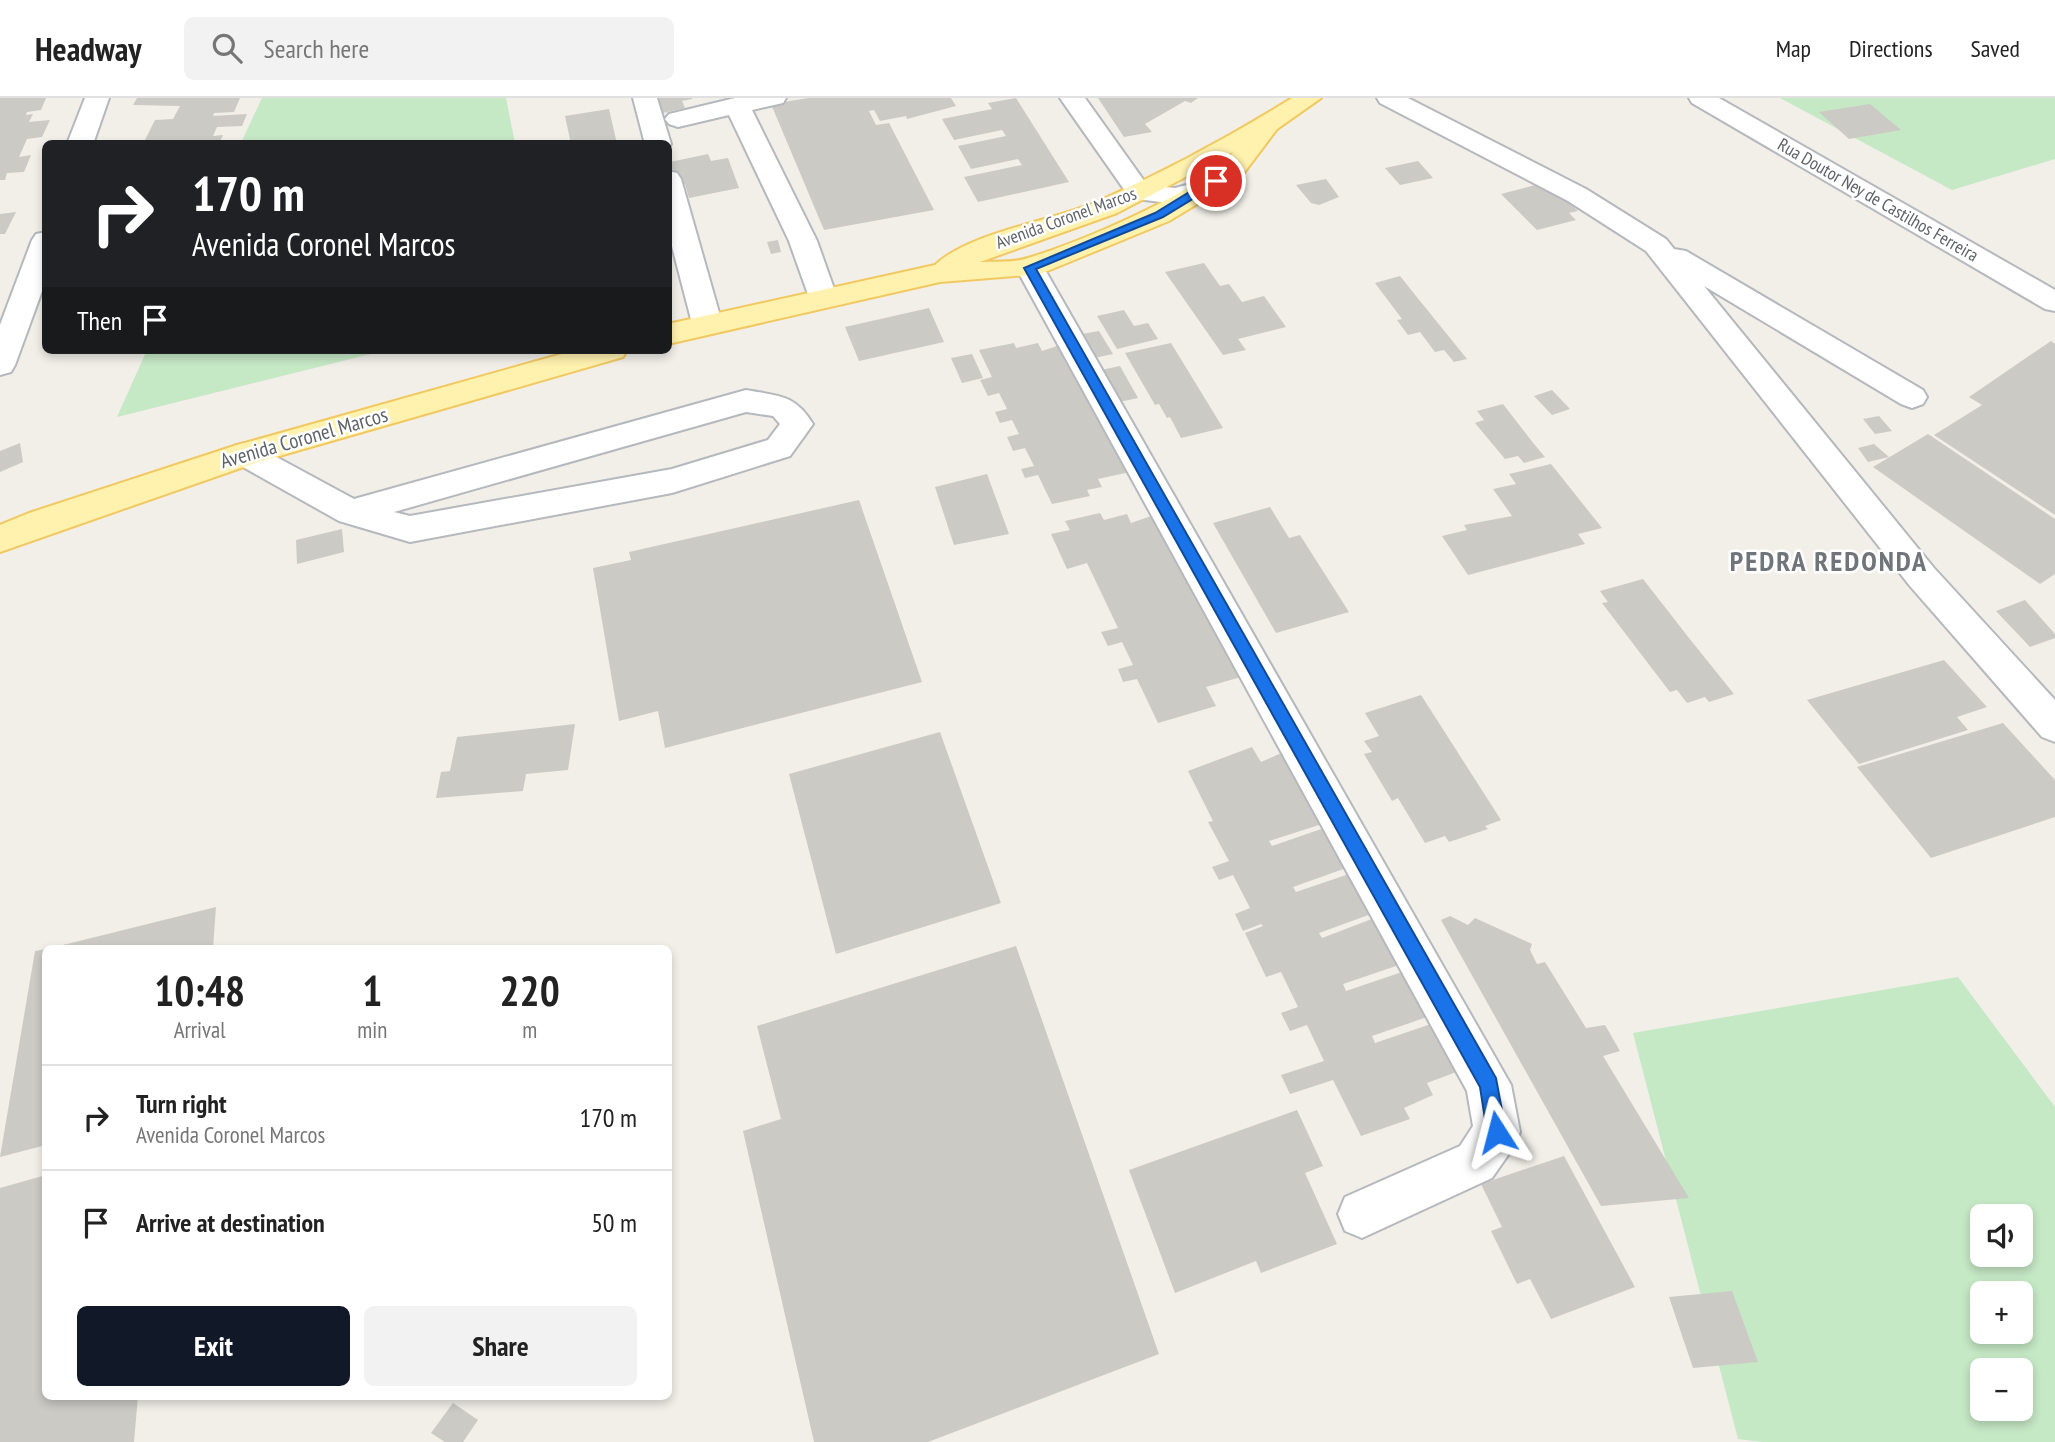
<!DOCTYPE html>
<meta charset="utf-8">
<style>
body{margin:0;font-family:"PT Sans Narrow",sans-serif;background:#f2f2f2;color:#222;height:100vh;display:flex;flex-direction:column;font-size:26px;white-space:nowrap}
*{box-sizing:border-box;margin:0}
p{font-size:23px;color:#767676}
.icon{flex:none;width:38px;height:38px;fill:none;stroke:currentColor;stroke-width:2;stroke-linecap:round;stroke-linejoin:round}
.map{position:relative;flex:1;overflow:hidden}
.drawer{position:absolute;left:42px;top:847px;width:630px;height:455px;display:flex;flex-direction:column;background:#fff;border-radius:10px;box-shadow:0 4px 10px #0003}
.drawer>*{flex:none}
.top-card{position:absolute;left:42px;top:42px;width:630px;height:214px;border-radius:10px;box-shadow:0 4px 10px #0003;background:#202124;color:#fff;overflow:hidden}
.buttons{position:absolute;left:1970px;top:1106px;display:grid;gap:14px}
.buttons a{display:grid;place-items:center;width:63px;height:63px;border-radius:10px;background:#fff;box-shadow:0 4px 10px #0003;font-size:35px}
.pin{position:absolute;display:grid;place-items:center;width:60px;height:60px;color:#fff;margin:-30px;border:4px solid #fff;border-radius:50%;box-shadow:0 2px 7px #0007}
.me{position:absolute;width:77px;margin:-38px;rotate:351deg;stroke-linejoin:round;filter:drop-shadow(0 0 5px #0008)}
.turn{display:flex;align-items:center;gap:24px;height:147px;padding:0 35px;font-size:32px}
.turn .icon{width:91px;height:91px;stroke-width:2.5}
.turn b{display:block;font-size:49px;line-height:60px}
.then{display:flex;align-items:center;height:66px;padding:0 35px;background:#0003;gap:14px;font-size:26px}
.eta{display:flex;justify-content:space-evenly;align-items:center;height:119px;text-align:center}
.eta b{font-size:42px;font-weight:800;line-height:49px}
.button{display:flex;gap:14px;margin-top:auto;padding:14px 35px}
.button a{flex:1;height:80px;border-radius:10px;background:#111827;color:#fff;font-size:28px;font-weight:800;line-height:80px;text-align:center}
.button a+a{background:#f2f2f2;color:#222}
ul{padding:0;list-style:none}
li{display:flex;align-items:center;gap:21px;height:105px;padding:0 35px;border-top:2px solid #e0e0e0}
li div{flex:1}
li b{display:block;font-size:26px}
li em{font-style:normal}
header{display:flex;align-items:center;gap:42px;box-sizing:border-box;height:98px;padding:0 35px;background:#fff;border-bottom:2px solid #e0e0e0}
header strong{font-size:33px}
nav{display:flex;gap:38px;margin-inline-start:auto;font-size:24px}
.search{width:490px;height:63px;background:#f2f2f2;display:flex;align-items:center;gap:18px;box-sizing:border-box;padding:0 24px;border-radius:10px;color:#767676;font-size:26px}
.map>svg:first-child{display:block}
.green{fill:#c5e8c5;fill-rule:evenodd}
.building{fill:#cccac5}
.lines{fill:none;stroke-linecap:round;stroke-linejoin:round}
.minor-casing{stroke:#b5b8bc;stroke-width:4}
.major-casing{stroke:#f2c960;stroke-width:4}
.minor{fill:#fff;fill-rule:evenodd}
.major{fill:#fff2af;fill-rule:evenodd}
.route{fill:#1a73e8;stroke:#114b97;stroke-width:2}
.labels{text-anchor:middle;stroke-width:5;stroke-linejoin:round;paint-order:stroke}
.far-street-label{font-size:18px;fill:#5f6368;stroke:#fff}
.street-label{font-size:21px;fill:#5f6368;stroke:#fff}
.district-label{font-size:28px;font-weight:bold;letter-spacing:2px;fill:#70757a;stroke:#fff}
</style>
<header>
<strong>Headway</strong>
<div class="search"><svg class="icon" aria-label="search" viewBox="0 0 24 24"><circle cx="10" cy="10" r="6"/><path d="M15 15l6 6"/></svg>Search here</div>
<nav><a>Map</a><a>Directions</a><a>Saved</a></nav>
</header>
<div class="map">
<svg width="2055" height="1344" viewBox="0 0 2055 1344">
<rect width="100%" height="100%" fill="#f1efe8"/>
<!-- green -->
<g class="green">
<path d="M262,0H506L515,45H241Z"/>
<path d="M1780,0H2055V61L1952,92Z"/>
<path d="M147,252H387L117,319Z"/>
<path d="M1958,879L2055,1009V1344H1762L1738,1341L1633,935ZM1983,1118H2021V1157H1983ZM1983,1195H2021V1234H1983ZM1983,1272H2021V1311H1983Z"/>
</g>
<!-- building -->
<g class="building">
<path d="M0,0H46L41,12L27,14L26,17L33,16L29,24L50,22L42,39L27,41L19,59L31,57L24,74L7,75L5,82H0Z"/>
<path d="M137,0H240L234,14L214,15L213,18L247,16L242,28L217,29L213,38L223,37L219,46H143L155,22L173,21L180,8L133,7Z"/>
<path d="M658,0H692V1L682,3L685,10L663,15Z"/>
<path d="M808,0H951L956,8L907,21L906,18L880,23L874,12L869,13L876,27L889,25L934,112L824,132L771,6Z"/>
<path d="M1016,0L1069,84L978,104L964,79L1022,67L1018,61L971,71L958,48L1006,38L1002,32L954,42L942,21L992,11L988,5Z"/>
<path d="M1098,0H1198L1191,5L1185,3L1145,26L1152,34L1124,39Z"/>
<path d="M1870,6L1901,32L1849,41L1819,14Z"/>
<path d="M609,11L617,46H571L565,18Z"/>
<path d="M708,56L711,63L728,60L739,90L689,100L685,86L677,87L670,64Z"/>
<path d="M1418,63L1433,80L1400,87L1385,70Z"/>
<path d="M1326,81L1339,99L1319,107L1311,105L1296,87Z"/>
<path d="M1539,86L1550,87L1578,113L1569,115L1576,122L1537,132L1501,96Z"/>
<path d="M16,114L5,136H0V116Z"/>
<path d="M778,142L781,154L771,156L767,144Z"/>
<path d="M1204,165L1220,188L1229,186L1242,204L1264,198L1286,229L1238,241L1246,252L1223,257L1165,174Z"/>
<path d="M1400,178L1416,198L1467,261L1454,264L1444,252L1435,254L1420,234L1408,237L1397,222L1402,221L1375,185Z"/>
<path d="M929,210L944,244L859,263L845,229Z"/>
<path d="M1124,212L1134,228L1148,225L1158,241L1117,251L1097,218Z"/>
<path d="M1099,233L1113,256L1094,260L1082,236Z"/>
<path d="M2051,243L2055,246V417L1934,337L1982,307L1969,299Z"/>
<path d="M1014,245L1016,250L1038,245L1042,253L1063,246L1130,374L1098,381L1102,389L1087,392L1090,398L1052,406L1038,377L1025,380L1021,371L1034,368L1025,350L1013,353L1007,339L1019,336L1012,322L1000,325L995,314L1007,311L999,295L988,298L980,282L992,279L979,252Z"/>
<path d="M1171,245L1223,330L1181,340L1170,319L1167,320L1159,306L1155,307L1125,255Z"/>
<path d="M972,256L983,280L962,285L951,260Z"/>
<path d="M1120,268L1138,300L1119,304L1101,272Z"/>
<path d="M1552,292L1570,311L1552,317L1534,298Z"/>
<path d="M1503,306L1534,346L1545,359L1524,365L1518,358L1505,361L1475,325L1484,322L1477,313Z"/>
<path d="M1879,318L1892,333L1875,336L1863,321Z"/>
<path d="M1928,336L2055,421V476L2040,486L1873,369Z"/>
<path d="M20,345L23,364L0,374V353Z"/>
<path d="M1874,346L1889,359L1868,364L1858,350Z"/>
<path d="M1551,366L1602,430L1578,436L1585,446L1468,477L1442,438L1467,432L1464,427L1512,418L1493,391L1516,386L1509,376Z"/>
<path d="M987,376L1009,436L954,447L935,389Z"/>
<path d="M859,402L922,584L665,650L658,613L619,623L593,470L631,462L629,454Z"/>
<path d="M1270,409L1289,440L1300,437L1349,514L1276,535L1213,425Z"/>
<path d="M1100,415L1104,422L1127,416L1131,425L1157,416L1248,577L1206,589L1216,608L1158,625L1137,581L1123,584L1118,571L1133,567L1122,544L1108,548L1101,534L1118,530L1087,465L1067,471L1051,436L1070,432L1065,423Z"/>
<path d="M342,431L344,454L297,466L296,442Z"/>
<path d="M1643,481L1689,540L1734,596L1709,604L1705,599L1687,605L1677,592L1670,594L1602,505L1608,504L1600,493Z"/>
<path d="M2025,502L2055,536V540L2030,549L1996,513Z"/>
<path d="M1944,562L1987,609L1957,619L1968,632L1859,666L1807,602Z"/>
<path d="M1421,597L1501,722L1485,728L1488,731L1449,744L1445,738L1425,745L1398,700L1392,703L1364,656L1372,654L1364,643L1379,638L1365,615Z"/>
<path d="M2003,625L2055,682V719L1931,760L1857,669Z"/>
<path d="M575,626L568,672L526,676L523,693L436,700L441,674L450,673L457,639Z"/>
<path d="M940,634L1001,805L836,856L789,676Z"/>
<path d="M1252,649L1261,664L1286,653L1325,725L1269,743L1272,748L1327,729L1349,769L1293,789L1296,794L1352,775L1374,815L1319,835L1322,840L1377,819L1402,866L1343,886L1346,893L1405,873L1430,918L1372,938L1375,945L1434,925L1459,973L1427,985L1433,997L1404,1010L1410,1021L1361,1038L1333,982L1290,996L1281,977L1324,963L1307,927L1290,933L1281,915L1298,909L1281,874L1266,879L1245,835L1263,828L1261,826L1243,833L1235,816L1250,810L1233,777L1219,782L1212,769L1229,763L1208,724L1213,723L1188,673Z"/>
<path d="M216,809L213,850H51Z"/>
<path d="M1450,818L1468,827L1475,820L1532,846L1530,852L1537,866L1545,864L1586,930L1605,927L1620,953L1603,958L1689,1100L1601,1108L1441,822Z"/>
<path d="M1016,848L1159,1256L928,1344H814L743,1033L781,1021L757,928Z"/>
<path d="M46,851V1047L0,1059L35,853Z"/>
<path d="M1297,1012L1323,1068L1305,1075L1337,1146L1261,1175L1256,1163L1175,1195L1129,1072Z"/>
<path d="M1564,1058L1635,1189L1551,1221L1530,1181L1517,1186L1491,1133L1502,1129L1481,1086Z"/>
<path d="M46,1077V1298H138L134,1344H0V1090Z"/>
<path d="M1732,1193L1758,1264L1693,1270L1669,1199Z"/>
<path d="M453,1305L478,1322L463,1344H445L431,1335Z"/>
</g>
<g class="lines">
<!-- minor casing -->
<g class="minor-casing">
<g id="minor">
<path d="M85,0H109L93,46H67Z"/>
<path d="M633,0H657L671,46L668,49V46H645Z"/>
<path d="M735,0H786L783,5L752,12L817,143L837,199L833,206L823,208L813,206L809,199L789,143L729,17L678,29L669,26L665,21L669,16Z"/>
<path d="M1060,0H1085L1147,87L1175,90L1202,83L1211,85L1215,91L1211,97L1175,106L1130,100Z"/>
<path d="M1377,0H1408L1586,91L1666,141L1674,151L1686,153L1923,292L1927,299L1923,306L1912,310L1901,306L1704,188L1934,470L2055,602V644L2042,639L1910,488L1646,153L1568,103L1380,5Z"/>
<path d="M1689,0H1719L2055,192V213L2045,211L1692,5Z"/>
<path d="M668,73L677,75L681,81L722,225L717,232L707,235L697,232L692,225L668,133Z"/>
<path d="M46,134V182L15,267L11,274L0,277V227L32,142L36,136Z"/>
<path d="M1030,161L1040,164L1044,170L1511,987L1520,1034L1513,1050L1492,1080L1362,1140L1345,1133L1338,1116L1345,1099L1460,1048L1473,1028L1467,993L1016,170L1020,164Z"/>
<path d="M746,292C778,298 795,296 813,326L790,358L672,395L410,444L339,423L234,364L229,356L234,348L245,345L256,348L354,401ZM746,314L773,318L780,326L768,342L672,371L410,418L394,414Z"/>
</g>
</g>
<!-- major casing -->
<g class="major-casing">
<g id="major">
<path d="M1292,0H1321L1277,31L1240,80L1169,123L1040,176L940,184L668,246V226L935,167C970,134 1053,123 1099,103C1164,74 1231,38 1292,0ZM1233,54C1202,94 1078,145 1028,160C1014,165 995,163 980,164L1117,115Z"/>
<path d="M576,252H627L623,259L255,365L0,454V427L29,415L234,348Z"/>
</g>
</g>
<!-- minor -->
<use href="#minor" class="minor"/>
<!-- major -->
<use href="#major" class="major"/>
</g>
<!-- route -->
<path class="route" d="M1212,80L1222,83L1163,119L1036,171L1496,980L1506,1034L1503,1041L1497,1044L1490,1041L1487,1034L1480,989L1024,170L1155,115Z"/>
<g class="labels">
<!-- far-street labels -->
<g class="far-street-label">
<text transform="translate(1878 102) rotate(30)" y="6">Rua Doutor Ney de Castilhos Ferreira</text>
<text transform="translate(1066 120) rotate(-20)" y="6">Avenida Coronel Marcos</text>
</g>
<!-- street labels -->
<g class="street-label">
<text transform="translate(304 340) rotate(-16)" y="7">Avenida Coronel Marcos</text>
</g>
<!-- district labels -->
<g class="district-label">
<text x="1829" y="473">PEDRA REDONDA</text>
</g>
</g>
</svg>
<div class="buttons">
<a><svg class="icon" aria-label="sound" viewBox="0 0 24 24"><path d="M4 9h4l5-4v14l-5-4H4zM17 9q2 3 0 6"/></svg></a>
<a>+</a>
<a>−</a>
</div>
<div class="pin" style="left:1216px;top:83px;background:#d93025"><svg class="icon" aria-label="arrive" viewBox="0 0 24 24"><path d="M6 21V4h12l-3 4 3 4H6"/></svg></div>
<svg class="me" style="left:1497px;top:1034px" viewBox="-20 -20 40 40"><path d="M0-17L14 15 0 8-14 15z" fill="#1a73e8" stroke="#fff" stroke-width="4"/></svg>
<div class="top-card">
<div class="turn"><svg class="icon" aria-label="right" viewBox="0 0 24 24"><path d="M7 20v-9h11M14 6l5 5-5 5"/></svg><div><b>170 m</b>Avenida Coronel Marcos</div></div>
<div class="then">Then<svg class="icon" aria-label="arrive" viewBox="0 0 24 24"><path d="M6 21V4h12l-3 4 3 4H6"/></svg></div>
</div>
<section class="drawer">
<div class="eta">
<div><b>10:48</b><p>Arrival</p></div>
<div><b>1</b><p>min</p></div>
<div><b>220</b><p>m</p></div>
</div>
<ul>
<li><svg class="icon" aria-label="right" viewBox="0 0 24 24"><path d="M7 20v-9h11M14 6l5 5-5 5"/></svg><div><b>Turn right</b><p>Avenida Coronel Marcos</p></div><em>170 m</em></li>
<li><svg class="icon" aria-label="arrive" viewBox="0 0 24 24"><path d="M6 21V4h12l-3 4 3 4H6"/></svg><div><b>Arrive at destination</b></div><em>50 m</em></li>
</ul>
<div class="button"><a>Exit</a><a>Share</a></div>
</section>
</div>
